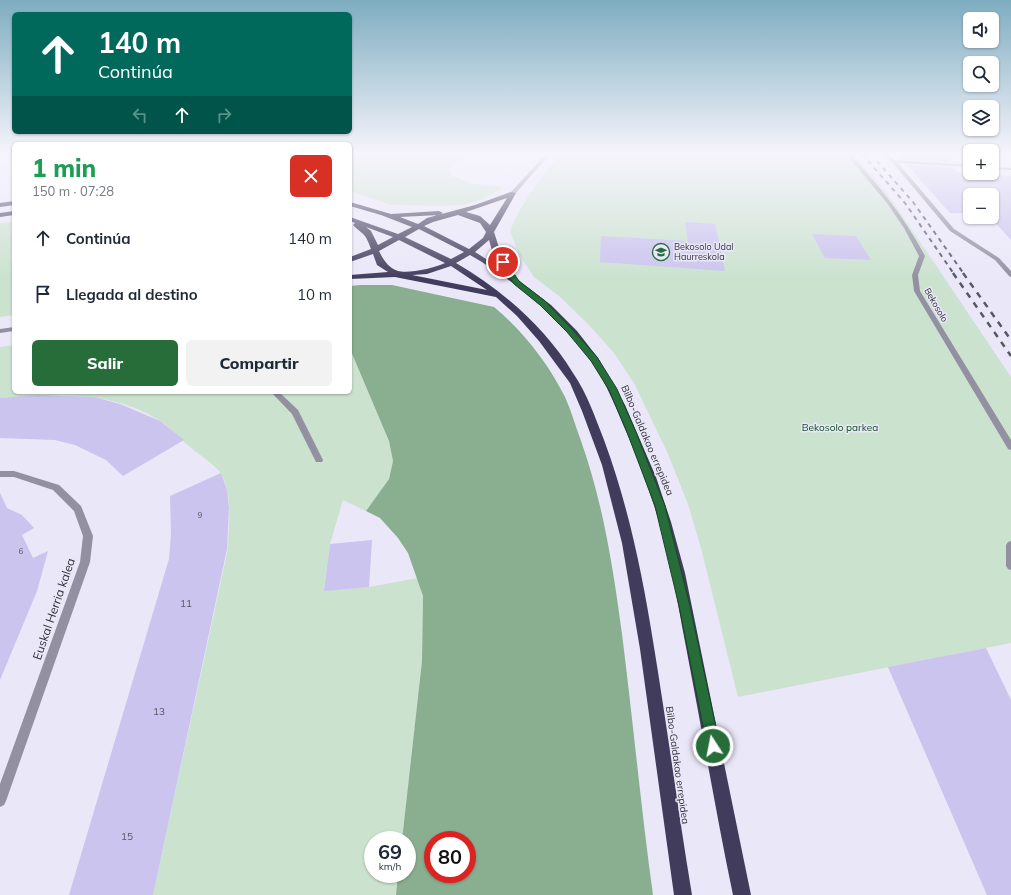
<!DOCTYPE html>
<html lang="es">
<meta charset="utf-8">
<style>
body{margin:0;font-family:Mulish,sans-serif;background:#f2f2f3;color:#1f2937;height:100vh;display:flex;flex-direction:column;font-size:15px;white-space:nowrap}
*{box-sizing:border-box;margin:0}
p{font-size:13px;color:#747a83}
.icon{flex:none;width:22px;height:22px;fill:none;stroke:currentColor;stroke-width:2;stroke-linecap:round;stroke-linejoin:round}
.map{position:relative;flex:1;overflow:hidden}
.side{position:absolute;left:12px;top:142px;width:340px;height:252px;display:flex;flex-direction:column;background:#fff;border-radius:6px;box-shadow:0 1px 3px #0004}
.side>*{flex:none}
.banner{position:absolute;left:12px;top:12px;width:340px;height:122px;border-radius:6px;box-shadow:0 1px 3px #0004;background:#00695c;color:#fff;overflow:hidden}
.fabs{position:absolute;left:963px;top:12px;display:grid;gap:8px}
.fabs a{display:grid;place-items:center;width:36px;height:36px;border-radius:6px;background:#fff;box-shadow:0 1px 3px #0004;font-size:20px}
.speed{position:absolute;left:364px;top:831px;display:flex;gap:8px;font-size:20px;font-weight:700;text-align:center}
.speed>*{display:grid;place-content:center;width:52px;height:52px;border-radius:50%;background:#fff;box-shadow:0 1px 3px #0004;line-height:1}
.speed small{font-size:10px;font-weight:400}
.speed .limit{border:6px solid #d22;background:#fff;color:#111}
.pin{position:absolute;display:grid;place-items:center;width:34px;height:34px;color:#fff;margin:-17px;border:2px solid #fff;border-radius:50%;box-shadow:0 1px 4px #0007}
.me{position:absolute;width:44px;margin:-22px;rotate:349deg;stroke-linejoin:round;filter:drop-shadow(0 0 3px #0008)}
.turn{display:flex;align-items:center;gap:14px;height:84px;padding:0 20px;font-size:18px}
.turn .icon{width:52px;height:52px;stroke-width:2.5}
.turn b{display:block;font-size:28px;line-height:34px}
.lanes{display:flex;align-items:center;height:38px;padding:0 20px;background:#0003;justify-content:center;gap:20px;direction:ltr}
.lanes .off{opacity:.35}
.round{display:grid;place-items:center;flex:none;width:42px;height:42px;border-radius:6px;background:#f2f2f3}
.summary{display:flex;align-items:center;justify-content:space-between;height:68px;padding:0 20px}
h1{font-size:24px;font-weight:800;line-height:30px;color:#1e9e55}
.button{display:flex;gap:8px;margin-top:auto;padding:8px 20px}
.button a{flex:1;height:46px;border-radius:6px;background:#266d3a;color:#fff;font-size:16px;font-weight:800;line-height:46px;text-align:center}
.button a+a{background:#f2f2f3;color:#1f2937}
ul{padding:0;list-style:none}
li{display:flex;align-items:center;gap:12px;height:56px;padding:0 20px}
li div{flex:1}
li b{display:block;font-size:15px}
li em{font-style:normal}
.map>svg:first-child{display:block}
.green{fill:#cbe2cf}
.forest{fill:#8aae90;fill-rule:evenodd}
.building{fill:#cac4ee}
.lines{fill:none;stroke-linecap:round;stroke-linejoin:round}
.service{fill:#9390a2;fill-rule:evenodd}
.minor{fill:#9390a2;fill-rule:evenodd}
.trunk{fill:#413c5b;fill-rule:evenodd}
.rail-far1{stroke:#595760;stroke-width:2;stroke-dasharray:4.5 4.5;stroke-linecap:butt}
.rail{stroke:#595760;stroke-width:2.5;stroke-dasharray:6 6;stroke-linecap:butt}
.route{fill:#266d3a;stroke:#194726}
.labels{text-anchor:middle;stroke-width:3;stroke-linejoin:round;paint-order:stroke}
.number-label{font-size:8px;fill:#5a5766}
.far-poi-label{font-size:9px;fill:#343339;stroke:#eae7f9;text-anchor:start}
.far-street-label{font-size:9px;fill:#343339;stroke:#eae7f9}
.park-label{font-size:10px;fill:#0f4921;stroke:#eae7f9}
.street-label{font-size:10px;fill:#343339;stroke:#eae7f9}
.near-number-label{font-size:10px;fill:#5a5766}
.near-street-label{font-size:12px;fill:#343339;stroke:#eae7f9}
</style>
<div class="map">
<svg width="1011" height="895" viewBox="0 0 1011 895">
<rect width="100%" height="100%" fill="#eae7f9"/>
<!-- green -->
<g class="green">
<path d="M350,154H468L449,169L450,175L472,184L504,187L483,199L463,205L444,206L392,205L350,191Z"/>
<path d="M561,154H853L870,172L894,203L1011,377V643L738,697L701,548L688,504L668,454L635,385L614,353L588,324L559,296L534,277L519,254L510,231C521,202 542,178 561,154Z"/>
<path d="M14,222V315L0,317V223Z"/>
<path d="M14,345V392H350V349L389,441L393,461L389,479L366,511L343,500L330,544L324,590L369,587L418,578L423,596L422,661L402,840H373V874H398L396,895H153L227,553C229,527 233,499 222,475C218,467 197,453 190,447C180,439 171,428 160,421C113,390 53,394 0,398V347Z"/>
</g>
<!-- forest -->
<path class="forest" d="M360,285H392L494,307C523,331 548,363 565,397C571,410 575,425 580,438C603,502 613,567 622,634C633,721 641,808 653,895H396L398,874H407V840H402L422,661L423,596L408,553L398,538L380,518L366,511L389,479L393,461L389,441L350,349V286ZM433,840H467V874H433Z"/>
<!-- building -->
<g class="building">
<path d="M897,154H943L949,162L902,159Z"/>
<path d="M907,165L954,168L957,172L1011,176V240L990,217H992V195H970V213H950Z"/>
<path d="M685,222L715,224L725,271L600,262L601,236L688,241Z"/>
<path d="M812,234L856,236L871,260L825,258Z"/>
<path d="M38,395L94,397L120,404L160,421L184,440L123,476L106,460L75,445L55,440L0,438V398Z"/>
<path d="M221,473L227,490L229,508L227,549L153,895H69L169,559L171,534L170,496Z"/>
<path d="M0,493L7,508L22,515L34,528L22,535L33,558L48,551L37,591L0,680Z"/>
<path d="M372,540L369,587L324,591L330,544Z"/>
<path d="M986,648L1011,700V895H987L888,667Z"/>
</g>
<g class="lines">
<!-- service -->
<path class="service" d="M271,392H279L298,410L323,460L322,462H316L292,414Z"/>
<!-- minor -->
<g class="minor">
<path d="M546,154H550L515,194H511V192Z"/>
<path d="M846,154H850C879,185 905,218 925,256L918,275L920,291L1011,440V450L1008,449L914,291L912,275L919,256L904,228L887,203Z"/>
<path d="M883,154H888L895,160L970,165V167L898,163L954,229L999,258L1011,271V277L1009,276L995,260L950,231L892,162Z"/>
<path d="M992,167L1011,168V170L992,169Z"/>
<path d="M14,327V331L0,333V329Z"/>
<path d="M0,471H14L59,485L81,506L93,536L90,562L6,801L4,805L0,807V784L80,562L83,536L74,511L53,490L14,477H0Z"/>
<path d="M1011,541V570L1008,569L1006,566V545L1008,542Z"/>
</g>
<!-- trunk -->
<g class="trunk">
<path d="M511,192L516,193L494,232L502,257L515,275L514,277L551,305L577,331L598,358L625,405L656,477L671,522L685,573L751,895H733C716,813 702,730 686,647C679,610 673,574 664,538C654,503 642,469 628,436C617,411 607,383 591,361C559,317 517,282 470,255L456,263C502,290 545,327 573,373C587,393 595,417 604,440C628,505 642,572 653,641C667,726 678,810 692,895H674L640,649L622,543L602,465L582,411L570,383L539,341L517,316L496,297L395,277L350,279V275L388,272L377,265L373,254L350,262V257L371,249C365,232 364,236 353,225L355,223L350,221V217L398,234L412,227L381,215L350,206V202L391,214L439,211L443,213L439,215L400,217L418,224L427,218L475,205ZM507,198L490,225L480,216L466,212ZM458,215L480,223L486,232L483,238L469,249L424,226L433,222ZM366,227L393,237L378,245L371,231ZM419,229L464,252L451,259L405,237ZM399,240L445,263C435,268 408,274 398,271C388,268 383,259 379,251ZM489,240L493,254L502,269L475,252ZM451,266L487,290L412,275L427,274Z"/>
<path d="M14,201V205L0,207V203Z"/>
<path d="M14,211V215L0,217V213Z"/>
</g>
<!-- rail-far1 -->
<g class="rail-far1">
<path d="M862,154L905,203L954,274"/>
<path d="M877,161L913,202L964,274"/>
</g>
<!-- rail -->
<g class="rail">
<path d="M953,273L1011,356"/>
<path d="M963,273L1011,340"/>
</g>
</g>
<!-- sky -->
<linearGradient id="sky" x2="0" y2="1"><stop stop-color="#7eadc0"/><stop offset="0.55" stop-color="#f6f4fc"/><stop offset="1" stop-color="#f6f4fc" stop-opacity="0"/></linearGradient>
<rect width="1011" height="279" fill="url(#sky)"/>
<!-- route -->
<path class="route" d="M500,261H505L519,281L545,301L572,329L597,357L617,389L636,432L665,506L690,606L720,746L718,750L713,752L709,750L707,746L679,606L655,506L627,432L609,390L591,361L567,332L540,305L514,284L499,262Z"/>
<!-- icons -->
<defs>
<g id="school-ring" transform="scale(0.9)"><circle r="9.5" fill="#eae7f9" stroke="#266d3a" stroke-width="1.5"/><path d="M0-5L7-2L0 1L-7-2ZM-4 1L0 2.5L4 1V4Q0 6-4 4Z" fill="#266d3a"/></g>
</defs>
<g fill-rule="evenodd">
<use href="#school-ring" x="661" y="252"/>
</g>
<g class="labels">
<!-- number labels -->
<g class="number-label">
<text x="200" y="518">9</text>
<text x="21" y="554">6</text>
</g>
<!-- far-poi labels -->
<g class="far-poi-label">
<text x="674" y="250">Bekosolo Udal<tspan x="674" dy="10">Haurreskola</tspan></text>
</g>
<!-- far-street labels -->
<g class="far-street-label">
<text transform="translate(936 305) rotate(60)" y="3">Bekosolo</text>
</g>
<!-- park labels -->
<g class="park-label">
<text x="840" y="431">Bekosolo parkea</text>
</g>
<!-- street labels -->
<g class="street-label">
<text transform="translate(648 440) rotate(67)" y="4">Bilbo-Galdakao errepidea</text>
<text transform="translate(678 765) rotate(82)" y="4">Bilbo-Galdakao errepidea</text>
</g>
<!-- near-number labels -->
<g class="near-number-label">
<text x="186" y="607">11</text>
<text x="159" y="715">13</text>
<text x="127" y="840">15</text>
</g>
<!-- near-street labels -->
<g class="near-street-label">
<text transform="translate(54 609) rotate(-71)" y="4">Euskal Herria kalea</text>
</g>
</g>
</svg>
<div class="fabs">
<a><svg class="icon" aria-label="sound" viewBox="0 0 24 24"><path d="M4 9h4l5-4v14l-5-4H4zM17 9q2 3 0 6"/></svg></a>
<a><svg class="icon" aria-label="search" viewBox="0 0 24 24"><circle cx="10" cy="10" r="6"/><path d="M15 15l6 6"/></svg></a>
<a><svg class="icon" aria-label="layers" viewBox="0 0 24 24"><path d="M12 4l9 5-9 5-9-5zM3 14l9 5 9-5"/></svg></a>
<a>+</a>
<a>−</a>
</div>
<div class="speed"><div>69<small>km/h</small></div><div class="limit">80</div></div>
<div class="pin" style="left:503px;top:262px;background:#d93025"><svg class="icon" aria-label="arrive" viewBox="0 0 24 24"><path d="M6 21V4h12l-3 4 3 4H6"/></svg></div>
<svg class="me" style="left:713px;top:746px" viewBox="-20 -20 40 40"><circle r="17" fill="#266d3a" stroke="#fff" stroke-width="3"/><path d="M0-11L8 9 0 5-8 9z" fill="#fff"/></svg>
<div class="banner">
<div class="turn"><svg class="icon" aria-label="ahead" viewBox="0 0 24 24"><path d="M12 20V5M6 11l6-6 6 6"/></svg><div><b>140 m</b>Continúa</div></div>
<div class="lanes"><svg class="icon off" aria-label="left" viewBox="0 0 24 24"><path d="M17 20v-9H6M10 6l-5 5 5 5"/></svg><svg class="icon" aria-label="ahead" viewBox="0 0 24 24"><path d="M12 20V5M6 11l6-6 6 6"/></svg><svg class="icon off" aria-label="right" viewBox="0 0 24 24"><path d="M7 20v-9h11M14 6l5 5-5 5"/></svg></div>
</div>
<section class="side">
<div class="summary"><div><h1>1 min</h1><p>150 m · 07:28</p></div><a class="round" style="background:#d93025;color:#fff"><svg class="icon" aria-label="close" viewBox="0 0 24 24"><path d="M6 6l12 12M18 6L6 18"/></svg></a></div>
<ul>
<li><svg class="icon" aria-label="ahead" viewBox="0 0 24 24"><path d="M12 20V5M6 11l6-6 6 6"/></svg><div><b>Continúa</b></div><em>140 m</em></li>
<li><svg class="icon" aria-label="arrive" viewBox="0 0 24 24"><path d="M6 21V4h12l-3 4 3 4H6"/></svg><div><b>Llegada al destino</b></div><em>10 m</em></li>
</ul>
<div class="button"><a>Salir</a><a>Compartir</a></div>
</section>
</div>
